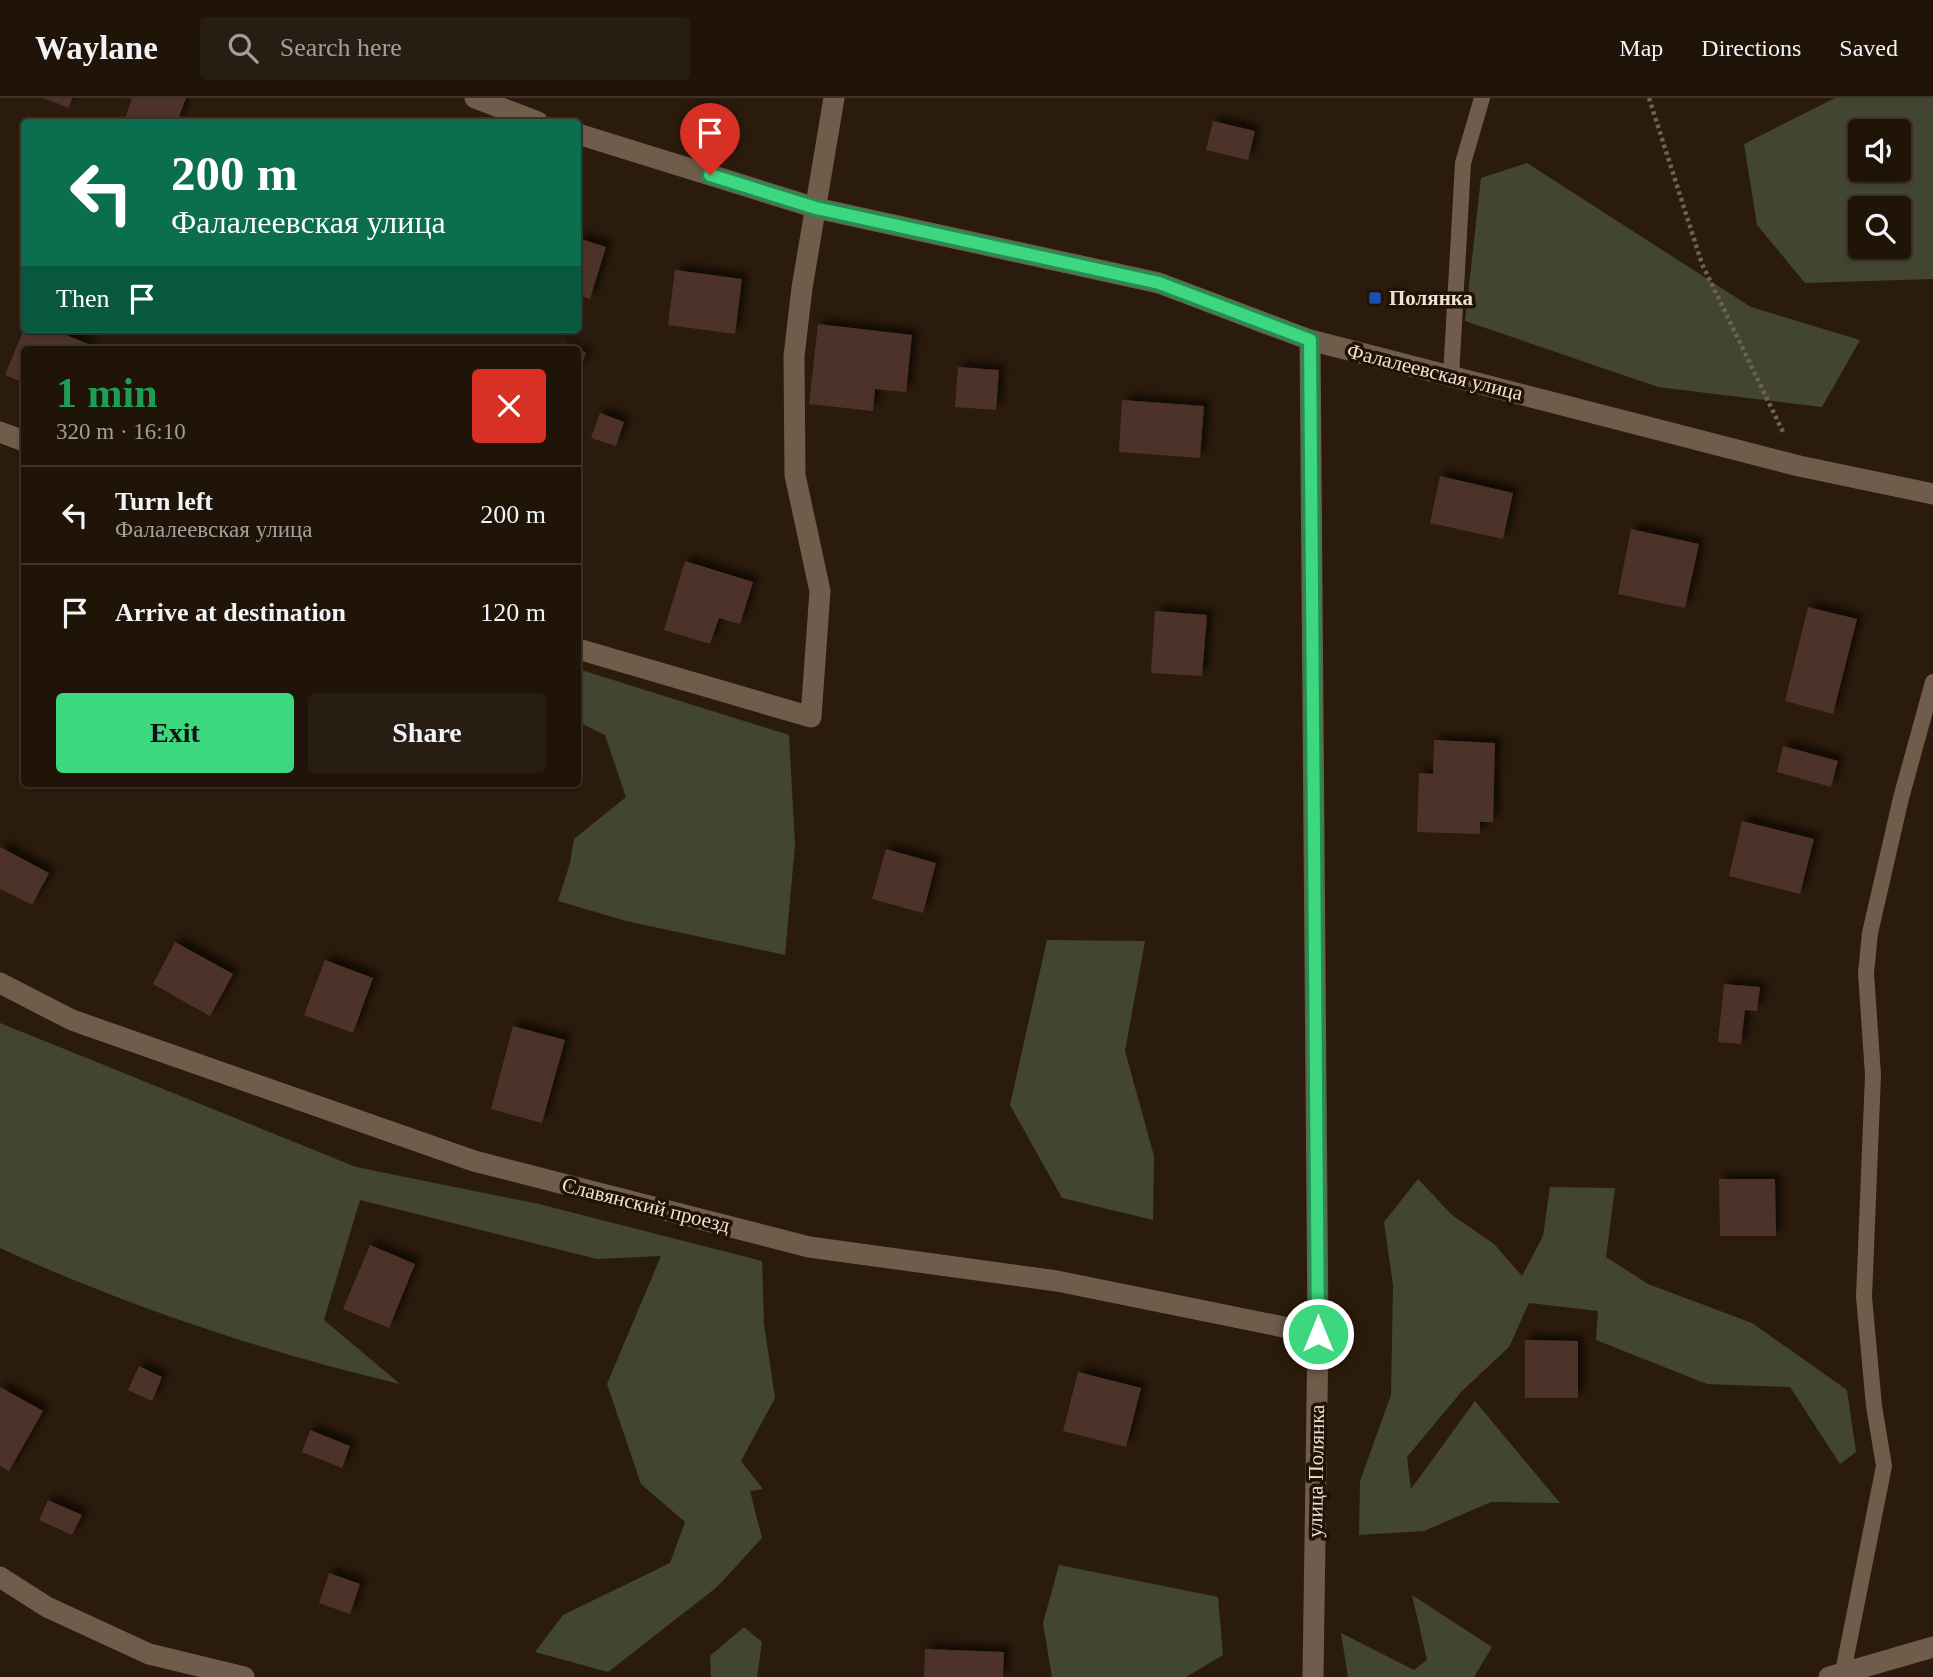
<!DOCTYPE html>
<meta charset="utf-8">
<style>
body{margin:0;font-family:"Times New Roman",serif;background:#281d12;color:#f1f3f6;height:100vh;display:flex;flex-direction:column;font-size:26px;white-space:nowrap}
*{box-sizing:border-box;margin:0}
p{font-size:23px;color:#a29e9c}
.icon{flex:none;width:38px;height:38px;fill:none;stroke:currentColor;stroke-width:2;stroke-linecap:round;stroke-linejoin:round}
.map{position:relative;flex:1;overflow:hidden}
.details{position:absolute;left:21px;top:248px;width:560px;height:441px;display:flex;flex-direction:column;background:#201409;border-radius:7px;box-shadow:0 2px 5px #0004,0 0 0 2px #3d332a}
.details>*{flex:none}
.hud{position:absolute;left:21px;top:21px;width:560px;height:214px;border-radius:7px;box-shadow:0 2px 5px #0004,0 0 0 2px #3d332a;background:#0b6e4f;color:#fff;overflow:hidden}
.buttons{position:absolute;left:1848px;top:21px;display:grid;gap:14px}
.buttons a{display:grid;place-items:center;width:63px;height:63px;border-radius:7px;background:#201409;box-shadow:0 2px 5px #0004,0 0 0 2px #3d332a;font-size:35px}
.pin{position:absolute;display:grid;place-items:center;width:60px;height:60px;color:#fff;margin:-72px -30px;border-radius:50% 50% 50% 0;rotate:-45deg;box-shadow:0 0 7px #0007}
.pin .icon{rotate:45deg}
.me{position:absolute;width:77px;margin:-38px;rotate:0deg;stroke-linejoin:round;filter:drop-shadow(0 0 5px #0008)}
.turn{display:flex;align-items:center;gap:24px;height:147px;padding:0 35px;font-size:32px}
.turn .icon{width:91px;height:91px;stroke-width:2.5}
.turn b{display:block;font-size:49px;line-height:60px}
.then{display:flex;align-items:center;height:66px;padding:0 35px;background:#0003;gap:14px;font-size:26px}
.round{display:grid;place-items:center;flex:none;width:74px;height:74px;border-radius:7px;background:#281d12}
.summary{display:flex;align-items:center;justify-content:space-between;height:119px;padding:0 35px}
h1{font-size:42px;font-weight:700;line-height:52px;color:#1e9e55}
.button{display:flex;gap:14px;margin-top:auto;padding:14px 35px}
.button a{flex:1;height:80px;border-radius:7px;background:#3cd77e;color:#111;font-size:28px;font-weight:700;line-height:80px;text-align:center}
.button a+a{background:#281d12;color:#f1f3f6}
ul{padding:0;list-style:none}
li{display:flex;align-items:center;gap:21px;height:98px;padding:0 35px;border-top:2px solid #3d332a}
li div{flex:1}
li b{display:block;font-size:26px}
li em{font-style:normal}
header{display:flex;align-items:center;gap:42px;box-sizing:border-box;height:98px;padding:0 35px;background:#201409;border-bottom:2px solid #3d332a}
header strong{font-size:33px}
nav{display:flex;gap:38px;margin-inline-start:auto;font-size:24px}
.search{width:490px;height:63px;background:#281d12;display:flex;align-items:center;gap:18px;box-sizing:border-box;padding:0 24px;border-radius:7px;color:#a29e9c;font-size:26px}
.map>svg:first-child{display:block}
.green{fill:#424631;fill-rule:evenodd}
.building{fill:#4e322a;filter:url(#shadow)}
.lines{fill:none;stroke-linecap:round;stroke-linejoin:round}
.path{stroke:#6f6154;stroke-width:4.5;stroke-dasharray:3.5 3.5;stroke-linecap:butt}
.lane{stroke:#6f5c4b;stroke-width:16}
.street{stroke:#6f5c4b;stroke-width:21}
.route-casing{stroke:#278c52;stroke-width:18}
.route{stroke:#3cd77e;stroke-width:12}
.transit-dot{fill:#1a4fb4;stroke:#211204;stroke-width:2.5}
.labels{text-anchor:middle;stroke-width:7;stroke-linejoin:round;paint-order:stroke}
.poi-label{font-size:21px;font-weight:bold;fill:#ece1d7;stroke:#211204;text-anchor:start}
.street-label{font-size:21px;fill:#ece1d7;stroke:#211204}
</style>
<header>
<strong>Waylane</strong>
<div class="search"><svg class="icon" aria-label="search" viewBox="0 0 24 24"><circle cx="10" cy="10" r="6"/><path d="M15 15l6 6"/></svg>Search here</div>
<nav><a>Map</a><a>Directions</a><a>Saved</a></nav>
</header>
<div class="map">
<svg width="1933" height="1579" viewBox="0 0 1933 1579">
<defs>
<filter id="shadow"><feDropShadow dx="6" dy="-6" stdDeviation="3.5" flood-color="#0009"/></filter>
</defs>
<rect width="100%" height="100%" fill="#2b1b0c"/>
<!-- green -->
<g class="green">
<path d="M1835,0H1933V181L1805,185L1757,127L1744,46ZM1860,33H1899V72H1860ZM1899,110V149H1860V110Z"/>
<path d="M1527,65L1751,209L1860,242L1822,309L1658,289L1465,223L1481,80Z"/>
<path d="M578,571L789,637L795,747L785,857L626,823L558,803L570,765L574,741L626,699L605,637L578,624Z"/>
<path d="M1047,842L1145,843L1125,953L1154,1058L1153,1122L1062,1100L1010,1007Z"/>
<path d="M0,925L356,1069L539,1106L762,1163L764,1226L775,1300L741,1363L763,1391L750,1393L762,1440L717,1489L608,1574L535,1554L563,1517L670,1465L685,1424L641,1386L607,1286L661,1158L597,1161L360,1102L324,1222L400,1286C265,1254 126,1208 0,1150Z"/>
<path d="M1418,1081L1452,1117L1494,1146L1522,1178L1543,1138L1550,1089L1615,1090L1606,1159L1648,1186L1752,1225L1847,1292L1856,1354L1840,1366L1790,1289L1707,1286L1596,1242L1598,1213L1529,1205L1509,1249L1462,1293L1407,1359L1411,1391L1475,1303L1560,1405L1491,1404L1424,1433L1359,1437L1360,1383L1391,1297L1393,1187L1384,1124Z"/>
<path d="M1059,1467L1218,1499L1223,1557L1186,1579H1052L1043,1525Z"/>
<path d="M1412,1497L1492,1549L1474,1579H1348L1341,1535L1414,1572L1427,1562Z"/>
<path d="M744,1529L762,1544L757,1579H711L710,1558Z"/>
</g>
<!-- building -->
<g class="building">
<path d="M43,0H72L69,10Z"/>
<path d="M132,0H186L177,24H124Z"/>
<path d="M1213,23L1255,33L1248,62L1206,52Z"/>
<path d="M578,140L606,149L590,201L578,197Z"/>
<path d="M675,172L742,181L735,236L668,227Z"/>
<path d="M818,226L912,237L906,294L875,291L873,313L809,306Z"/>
<path d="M24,231H51L93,248L92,252H24V285L5,277Z"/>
<path d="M564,245L586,255L578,275V252H561Z"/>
<path d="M958,269L999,272L996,312L955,309Z"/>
<path d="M1122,302L1204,308L1200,360L1119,354Z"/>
<path d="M600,315L624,324L616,348L591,340Z"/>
<path d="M1440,378L1513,395L1503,441L1430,425Z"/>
<path d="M1631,431L1699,446L1685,510L1618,496Z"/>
<path d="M685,463L753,484L740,526L719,520L710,546L664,532Z"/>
<path d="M1808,509L1857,521L1833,616L1785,603Z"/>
<path d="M1155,513L1207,517L1202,578L1151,575Z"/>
<path d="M1434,642L1495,645L1493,724H1480V736L1417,734L1419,675L1433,676Z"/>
<path d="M1783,648L1838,663L1831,689L1777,674Z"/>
<path d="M1742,723L1814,741L1800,796L1729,778Z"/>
<path d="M0,749L49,775L32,807L0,791Z"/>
<path d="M886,751L936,765L923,815L872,801Z"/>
<path d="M175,844L233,876L210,918L153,886Z"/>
<path d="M325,862L373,880L353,935L304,917Z"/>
<path d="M1724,886L1760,889L1757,913L1745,912L1741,946L1718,944Z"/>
<path d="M513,928L565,942L542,1025L491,1011Z"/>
<path d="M1719,1081H1775L1776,1138H1720Z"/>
<path d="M370,1147L415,1166L389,1230L343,1211Z"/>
<path d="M1525,1242L1578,1243V1300H1525Z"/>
<path d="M139,1268L162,1279L152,1303L128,1292Z"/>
<path d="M1078,1274L1141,1290L1126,1349L1063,1333Z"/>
<path d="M0,1289L43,1313L9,1373L0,1368Z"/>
<path d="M310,1332L350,1348L342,1370L302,1354Z"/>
<path d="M48,1402L82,1417L72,1437L39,1422Z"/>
<path d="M329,1475L360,1486L350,1516L319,1505Z"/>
<path d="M925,1551L1004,1554L1003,1579H924Z"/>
</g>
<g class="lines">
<!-- path -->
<path class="path" d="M1649,0L1702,166L1784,336"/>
<!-- lane -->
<g class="lane">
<path d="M1451,278L1463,65L1482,0"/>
<path d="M1842,1579L1884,1368L1874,1308L1864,1199L1873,977L1866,875L1870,835L1901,700L1933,584"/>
</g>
<!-- street -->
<g class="street">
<path d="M475,0L538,24"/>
<path d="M578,36L816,110L1159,185L1310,242L1799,368L1933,396"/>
<path d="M1310,242L1318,1236L1313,1579"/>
<path d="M0,334L24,343"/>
<path d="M578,551L811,619L820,493L795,377L794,258L802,190L834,0"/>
<path d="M0,885L72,922L474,1063L809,1149L1057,1183L1318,1236"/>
<path d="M0,1479L47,1509L149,1556L244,1579"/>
<path d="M1829,1579L1933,1549"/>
</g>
</g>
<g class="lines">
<!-- route casing -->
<g class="route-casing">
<path id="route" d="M710,77L816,110L1159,185L1310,242L1318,1236"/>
</g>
<!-- route -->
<use href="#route" class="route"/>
</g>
<!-- markers -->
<rect class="transit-dot" x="1368" y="193" width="14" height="14" rx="3.5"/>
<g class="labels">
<!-- poi labels -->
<g class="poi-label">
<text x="1389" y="207">Полянка</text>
</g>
<!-- street labels -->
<g class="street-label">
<text transform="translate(1435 274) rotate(14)" y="7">Фалалеевская улица</text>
<text transform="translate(646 1107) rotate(14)" y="7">Славянский проезд</text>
<text transform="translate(1316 1373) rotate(-89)" y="7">улица Полянка</text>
</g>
</g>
</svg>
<div class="buttons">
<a><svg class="icon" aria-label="sound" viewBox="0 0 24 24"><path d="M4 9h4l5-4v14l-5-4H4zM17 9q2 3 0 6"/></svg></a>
<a><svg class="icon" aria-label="search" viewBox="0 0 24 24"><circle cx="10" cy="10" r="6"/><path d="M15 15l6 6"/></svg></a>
</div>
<div class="pin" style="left:710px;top:77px;background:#d93025"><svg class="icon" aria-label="arrive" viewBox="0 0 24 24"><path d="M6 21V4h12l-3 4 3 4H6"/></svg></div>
<svg class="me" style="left:1318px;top:1236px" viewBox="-20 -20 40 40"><circle r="17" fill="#3cd77e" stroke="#fff" stroke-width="3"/><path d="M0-11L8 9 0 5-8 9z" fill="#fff"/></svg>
<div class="hud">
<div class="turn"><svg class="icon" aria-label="left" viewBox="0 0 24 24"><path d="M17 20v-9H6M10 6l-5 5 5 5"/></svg><div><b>200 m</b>Фалалеевская улица</div></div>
<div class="then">Then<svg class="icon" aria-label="arrive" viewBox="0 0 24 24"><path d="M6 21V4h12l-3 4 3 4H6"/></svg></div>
</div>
<section class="details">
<div class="summary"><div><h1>1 min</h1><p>320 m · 16:10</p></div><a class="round" style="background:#d93025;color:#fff"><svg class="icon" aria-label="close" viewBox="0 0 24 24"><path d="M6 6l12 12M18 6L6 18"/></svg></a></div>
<ul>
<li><svg class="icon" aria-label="left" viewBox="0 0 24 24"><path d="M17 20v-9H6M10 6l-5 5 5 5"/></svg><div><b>Turn left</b><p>Фалалеевская улица</p></div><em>200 m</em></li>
<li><svg class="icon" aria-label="arrive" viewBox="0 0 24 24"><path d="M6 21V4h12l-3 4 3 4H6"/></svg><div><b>Arrive at destination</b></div><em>120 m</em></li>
</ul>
<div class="button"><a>Exit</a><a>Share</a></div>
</section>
</div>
